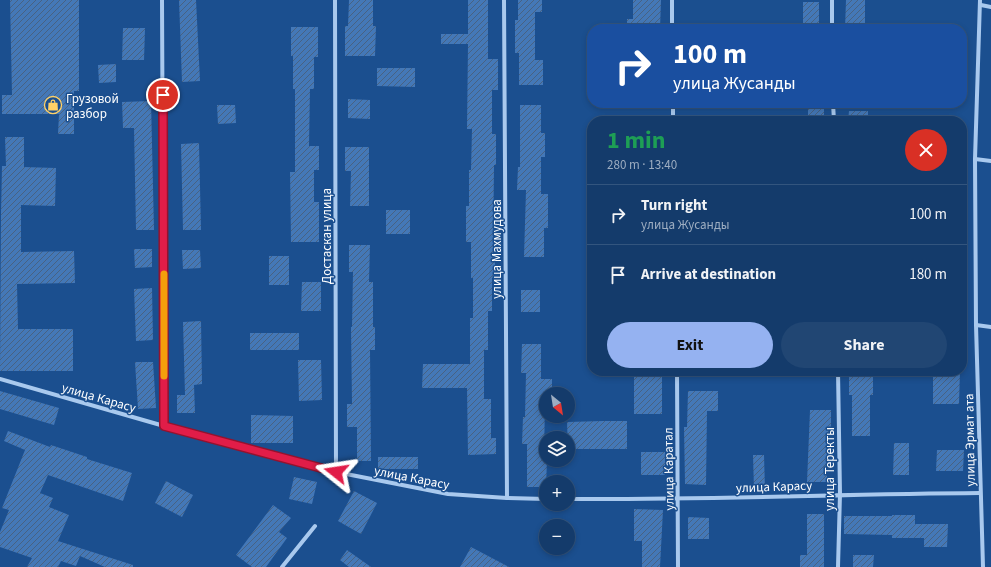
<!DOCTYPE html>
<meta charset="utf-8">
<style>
body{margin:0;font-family:"Source Sans 3",sans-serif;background:#214673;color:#f1f3f6;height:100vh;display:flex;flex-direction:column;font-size:15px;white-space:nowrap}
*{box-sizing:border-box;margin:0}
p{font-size:13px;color:#9dadc1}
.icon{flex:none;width:22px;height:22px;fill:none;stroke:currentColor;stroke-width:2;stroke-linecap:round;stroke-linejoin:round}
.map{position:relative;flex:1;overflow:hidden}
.drawer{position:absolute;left:587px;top:116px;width:380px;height:260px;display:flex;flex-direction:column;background:#143b6b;border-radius:16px;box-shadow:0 2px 6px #0003,0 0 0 1px #33557e}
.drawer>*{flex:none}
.hud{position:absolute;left:587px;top:24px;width:380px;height:84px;border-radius:16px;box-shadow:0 2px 6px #0003,0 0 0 1px #33557e;background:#1a4fa0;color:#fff;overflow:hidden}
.needle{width:26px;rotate:150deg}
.tools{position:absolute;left:539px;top:387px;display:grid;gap:8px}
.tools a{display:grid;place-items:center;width:36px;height:36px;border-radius:50%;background:#143b6b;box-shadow:0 2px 6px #0003,0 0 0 1px #33557e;font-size:20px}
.pin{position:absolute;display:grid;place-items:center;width:34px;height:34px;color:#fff;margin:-17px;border:2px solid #fff;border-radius:50%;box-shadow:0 1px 4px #0007}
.me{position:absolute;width:44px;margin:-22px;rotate:285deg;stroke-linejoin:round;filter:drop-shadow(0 0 3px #0008)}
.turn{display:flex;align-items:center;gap:14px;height:84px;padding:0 20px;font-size:18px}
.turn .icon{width:52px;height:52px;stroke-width:2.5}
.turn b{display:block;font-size:28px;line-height:34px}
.round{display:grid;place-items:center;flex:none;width:42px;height:42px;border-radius:21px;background:#214673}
.head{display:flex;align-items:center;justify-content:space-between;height:68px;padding:0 20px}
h1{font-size:24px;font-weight:700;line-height:30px;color:#1e9e55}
.cta{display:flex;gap:8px;margin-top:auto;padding:8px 20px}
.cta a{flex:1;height:46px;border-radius:24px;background:#95b2f1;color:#111;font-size:16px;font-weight:700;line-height:46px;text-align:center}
.cta a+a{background:#214673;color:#f1f3f6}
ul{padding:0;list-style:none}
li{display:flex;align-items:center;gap:12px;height:60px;padding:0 20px;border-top:1px solid #33557e}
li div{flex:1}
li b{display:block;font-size:15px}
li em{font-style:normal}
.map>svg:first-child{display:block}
.building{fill:url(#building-hatch)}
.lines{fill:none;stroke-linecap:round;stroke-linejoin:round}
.street{stroke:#a9c9ee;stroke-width:4}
.route-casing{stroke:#92132f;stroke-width:10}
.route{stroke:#e11d48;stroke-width:7}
.slow{stroke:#f59e0b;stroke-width:7}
.labels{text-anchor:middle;stroke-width:3;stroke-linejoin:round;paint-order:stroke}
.poi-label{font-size:13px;fill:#fff;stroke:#1b4f8f;text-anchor:start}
.street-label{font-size:13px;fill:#fff;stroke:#1b4f8f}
</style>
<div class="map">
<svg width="991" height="567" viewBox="0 0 991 567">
<defs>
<pattern id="building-hatch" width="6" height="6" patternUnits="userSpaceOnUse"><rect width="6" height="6" fill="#4478b7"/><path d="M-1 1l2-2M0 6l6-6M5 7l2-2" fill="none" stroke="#486282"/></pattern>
</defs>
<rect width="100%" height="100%" fill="#1b4f8f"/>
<!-- building -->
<g class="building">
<path d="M10,0H79V91H74V134H58L59,114H2V95H12Z"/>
<path d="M179,0H196L200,81L182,82Z"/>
<path d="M349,0H373V26H376L375,56H345V26H348Z"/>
<path d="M468,0H488V59H498V90H492V134H496V165H494L493,254H495V278H492V311H488V350H484V399H491V438H496V454L468,455L467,388H422L423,364H470V318H473V278H471V242H466V206H469V170H471L472,129H467L468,44H441V34H468Z"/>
<path d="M518,0H542V12H535V60H543V85H519V53H515V20H518Z"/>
<path d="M633,0H661L660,29H627V19H633Z"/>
<path d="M846,0H865V29H845Z"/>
<rect x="803" y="2" width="16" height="27"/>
<path d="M291,27H318V57H314V89H310L309,146H319V170H314V202H319V242H291L290,172H295V89H293V56H291Z"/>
<path d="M123,28H145L144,60H122Z"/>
<path d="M116,64V82L99,83L98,65Z"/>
<path d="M377,68H415V87L377,86Z"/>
<path d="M348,99L370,100V119L348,118Z"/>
<path d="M151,101L154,230H136L134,128H123L122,102Z"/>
<path d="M217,105H235L236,123L218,124Z"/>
<path d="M520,105H541V133H545V157H541V194H548V228H544V257H524L526,190H517L518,167H520Z"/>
<rect x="808" y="107" width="16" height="14"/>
<path d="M849,111H868V121H848Z"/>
<path d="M5,137H24V167L56,168L55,206L21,205V252L74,251L75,283L17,284L18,329H73V371H0L1,213L2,166H6Z"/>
<path d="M199,143L201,230H183L181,144Z"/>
<path d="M345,147H369V206H350L351,171H345Z"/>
<rect x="386" y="210" width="24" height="24"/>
<path d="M349,245H370L369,282H373V327H375V350H370L371,461H357V427H347V404H352L351,327H352L353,272H349Z"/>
<path d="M134,249H152V267L135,268Z"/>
<path d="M182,250H200L201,268L183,269Z"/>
<rect x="269" y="256" width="20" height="29"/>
<path d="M302,282H321V311H301Z"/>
<path d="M152,288L153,340L136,341L134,289Z"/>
<rect x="521" y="290" width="19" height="22"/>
<path d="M201,321L202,384L194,385L195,413H177V395H185L183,322Z"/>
<rect x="250" y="333" width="49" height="17"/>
<path d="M522,344H541V379H552V394H546L545,403L544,456H546L547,460L546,487H527V444H522L523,417H525L526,373H521Z"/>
<path d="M298,360H321L322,400L299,401Z"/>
<path d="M135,362H153L156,408L138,409Z"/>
<path d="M849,371H873V395H870V436H852V395H849Z"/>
<path d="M933,371H960L959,404H933Z"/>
<rect x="634" y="376" width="28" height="38"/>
<path d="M0,391L59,408L54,425L0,409Z"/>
<path d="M688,391H718V411H707L706,485L685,484L684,427H687Z"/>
<path d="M810,410H831V435H827V482H807Z"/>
<path d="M251,415L293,416V443H251Z"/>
<path d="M603,421H627V449H568L567,422Z"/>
<path d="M8,431L50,447L51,445L87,457V459L132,473L123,501L48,475L40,493L53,498L49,507L69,515L58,541L133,565V567H105L80,556L76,566L61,561L58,567H27L32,558L0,547V532L9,510L2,508L25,450L4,441Z"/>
<path d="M894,443H909V475H893Z"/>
<path d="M937,450H964L963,471H936Z"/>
<rect x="641" y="452" width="24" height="23"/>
<path d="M753,455H764L765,490H754Z"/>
<rect x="378" y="457" width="40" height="12"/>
<path d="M294,477L317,482L312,504L289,499Z"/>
<path d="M166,481L193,495L182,517L155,503Z"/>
<path d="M354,491L377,503L361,534L338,521Z"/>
<path d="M273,505L291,518L279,532L287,538L266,567H252L236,555Z"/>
<path d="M634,509L663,510L660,567H642V541H634Z"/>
<path d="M807,514H824V567H800V555H807Z"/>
<path d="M892,515H915V524H948L947,547H924V538H892V535L844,534V516H892Z"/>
<path d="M688,517L709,518V539H688Z"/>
<path d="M471,547L509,567H460Z"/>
<path d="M347,550L371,567H349L340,560Z"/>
<path d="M853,555H874L873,567H853Z"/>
</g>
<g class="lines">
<!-- street -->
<g class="street">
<path d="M162,0L164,426"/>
<path d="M335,0L336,472"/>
<path d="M504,0L507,498"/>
<path d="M672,0V29"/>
<path d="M832,0V29"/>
<path d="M980,0L975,159L976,325L983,567"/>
<path d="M981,5L991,7"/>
<path d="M673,103V121"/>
<path d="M833,103L834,121"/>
<path d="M975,159L991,161"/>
<path d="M976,325L991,327"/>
<path d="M677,371L678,567"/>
<path d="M838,371L840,494L838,567"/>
<path d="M0,379L164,426L336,472L448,494L507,498L546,499"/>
<path d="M568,499C705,500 843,494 980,493"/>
<path d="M282,567L315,526"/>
</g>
</g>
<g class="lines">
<!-- route casing -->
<g class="route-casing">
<path id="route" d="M163,95L164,426L336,472"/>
</g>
<!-- route -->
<use href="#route" class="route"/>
<!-- slow -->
<path class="slow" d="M164,274V376"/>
</g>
<!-- icons -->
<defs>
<g id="shop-ring" transform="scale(0.9)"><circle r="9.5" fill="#1b4f8f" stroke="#ffd166" stroke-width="1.5"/><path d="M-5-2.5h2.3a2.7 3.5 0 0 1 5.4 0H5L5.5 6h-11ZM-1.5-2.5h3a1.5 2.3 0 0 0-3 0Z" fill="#ffd166"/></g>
</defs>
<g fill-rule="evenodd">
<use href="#shop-ring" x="53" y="105"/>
</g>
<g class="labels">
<!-- poi labels -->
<g class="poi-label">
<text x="66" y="103">Грузовой<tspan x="66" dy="15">разбор</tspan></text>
</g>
<!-- street labels -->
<g class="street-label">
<text transform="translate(326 236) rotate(-90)" y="5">Достаскан улица</text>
<text transform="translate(496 249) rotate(-90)" y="5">улица Махмудова</text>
<text transform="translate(99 397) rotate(16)" y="5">улица Карасу</text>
<text transform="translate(969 440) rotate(-91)" y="5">улица Эрмат ата</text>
<text transform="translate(668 469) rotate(-91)" y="5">улица Каратал</text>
<text transform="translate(829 469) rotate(-90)" y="5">улица Теректы</text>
<text transform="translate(412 477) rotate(11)" y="5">улица Карасу</text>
<text transform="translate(774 486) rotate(-2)" y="5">улица Карасу</text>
</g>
</g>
</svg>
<div class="tools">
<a><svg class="needle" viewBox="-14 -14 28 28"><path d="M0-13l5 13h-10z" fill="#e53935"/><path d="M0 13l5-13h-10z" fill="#9dadc1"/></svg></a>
<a><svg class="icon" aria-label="layers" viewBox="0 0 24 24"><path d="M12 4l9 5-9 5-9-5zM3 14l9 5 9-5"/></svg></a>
<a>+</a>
<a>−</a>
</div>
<div class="pin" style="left:163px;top:95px;background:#d93025"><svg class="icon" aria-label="arrive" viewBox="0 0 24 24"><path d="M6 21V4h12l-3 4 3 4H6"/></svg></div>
<svg class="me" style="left:336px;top:472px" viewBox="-20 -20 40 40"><path d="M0-17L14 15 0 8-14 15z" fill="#e11d48" stroke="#fff" stroke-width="4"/></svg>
<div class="hud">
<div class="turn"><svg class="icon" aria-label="right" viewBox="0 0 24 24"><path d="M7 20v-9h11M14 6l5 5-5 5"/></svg><div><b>100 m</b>улица Жусанды</div></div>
</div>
<section class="drawer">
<div class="head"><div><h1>1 min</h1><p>280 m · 13:40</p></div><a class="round" style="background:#d93025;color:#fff"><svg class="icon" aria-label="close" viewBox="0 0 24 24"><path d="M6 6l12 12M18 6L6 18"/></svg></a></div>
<ul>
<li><svg class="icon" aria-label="right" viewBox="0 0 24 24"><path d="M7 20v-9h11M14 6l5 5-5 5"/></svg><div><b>Turn right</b><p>улица Жусанды</p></div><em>100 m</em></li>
<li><svg class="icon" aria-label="arrive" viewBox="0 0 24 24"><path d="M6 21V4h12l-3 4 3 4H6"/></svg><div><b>Arrive at destination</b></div><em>180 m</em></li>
</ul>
<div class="cta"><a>Exit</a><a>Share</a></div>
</section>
</div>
